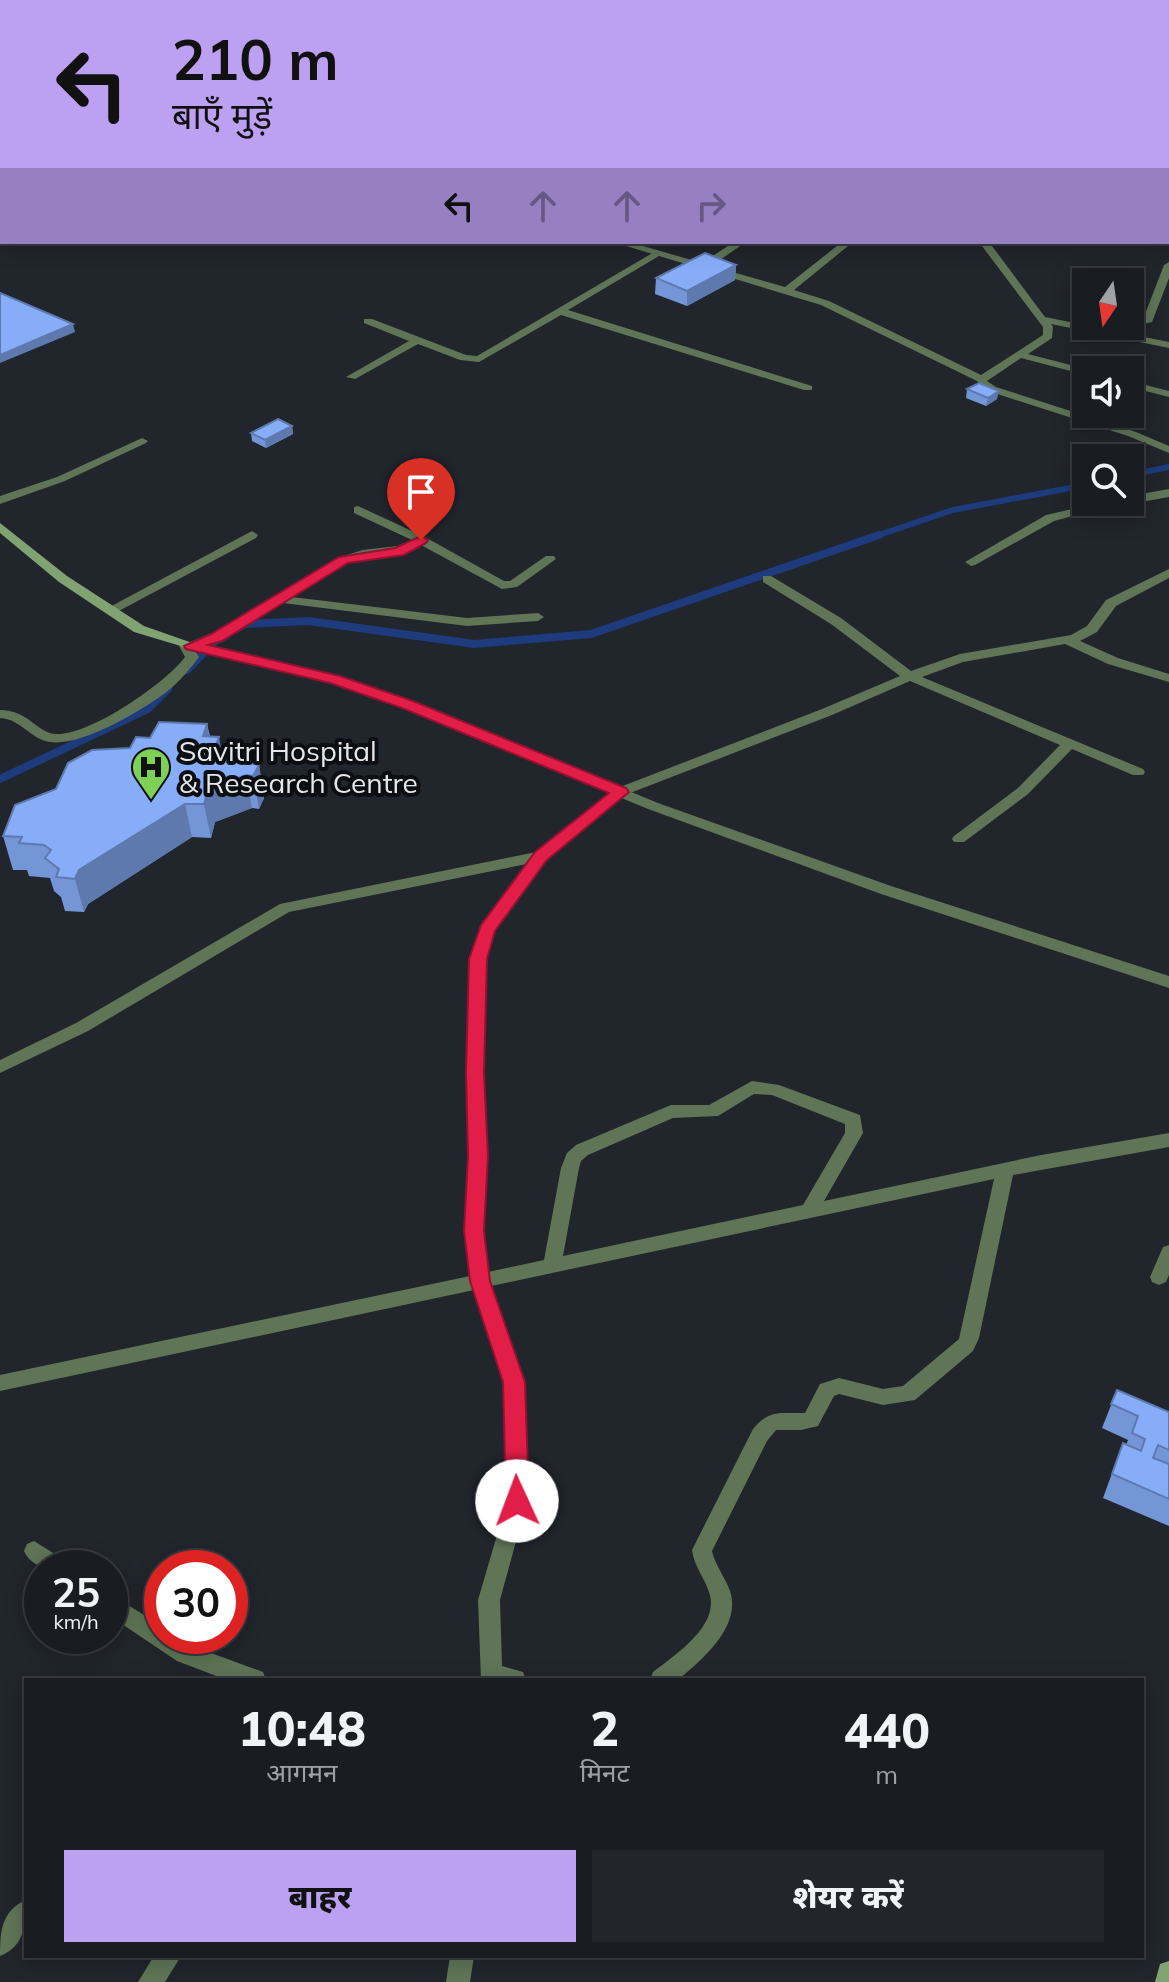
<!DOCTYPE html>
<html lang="hi">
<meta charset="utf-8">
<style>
body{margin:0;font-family:Mulish,"Noto Sans Devanagari",sans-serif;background:#22252a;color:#f1f3f6;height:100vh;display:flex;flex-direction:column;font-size:30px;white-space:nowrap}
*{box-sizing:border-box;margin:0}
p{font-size:26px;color:#9fa1a5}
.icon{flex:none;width:44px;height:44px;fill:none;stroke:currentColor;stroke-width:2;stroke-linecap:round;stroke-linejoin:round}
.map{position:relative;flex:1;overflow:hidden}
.drawer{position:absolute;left:24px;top:1678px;width:1120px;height:280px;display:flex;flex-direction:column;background:#191c21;border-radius:0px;box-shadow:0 4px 20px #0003,0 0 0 2px #373a3f}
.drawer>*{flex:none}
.top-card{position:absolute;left:0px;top:0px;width:1170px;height:244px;box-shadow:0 4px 20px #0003,0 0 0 2px #373a3f;background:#bca0f2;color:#111;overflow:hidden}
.needle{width:52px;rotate:193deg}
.fabs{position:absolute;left:1072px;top:268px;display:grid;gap:16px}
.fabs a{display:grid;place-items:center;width:72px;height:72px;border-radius:0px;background:#191c21;box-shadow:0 4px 20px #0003,0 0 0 2px #373a3f;font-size:40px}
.speed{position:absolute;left:24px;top:1550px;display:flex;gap:16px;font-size:40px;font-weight:700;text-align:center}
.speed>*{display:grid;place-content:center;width:104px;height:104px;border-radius:50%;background:#191c21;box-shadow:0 4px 20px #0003,0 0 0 2px #373a3f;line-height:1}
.speed small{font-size:20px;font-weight:400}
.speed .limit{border:12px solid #d22;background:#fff;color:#111}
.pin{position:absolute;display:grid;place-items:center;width:68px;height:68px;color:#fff;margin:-82px -34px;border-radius:50% 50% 50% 0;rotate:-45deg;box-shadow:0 0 8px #0007}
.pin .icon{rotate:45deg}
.me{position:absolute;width:88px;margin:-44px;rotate:358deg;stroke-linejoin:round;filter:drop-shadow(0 0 6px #0008)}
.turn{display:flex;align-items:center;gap:28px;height:168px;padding:0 40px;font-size:36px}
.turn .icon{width:104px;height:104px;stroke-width:2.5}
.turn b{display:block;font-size:56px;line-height:68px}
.lanes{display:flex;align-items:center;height:76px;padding:0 40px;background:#0003;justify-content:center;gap:40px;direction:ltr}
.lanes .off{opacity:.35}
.eta{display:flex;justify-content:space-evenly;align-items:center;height:136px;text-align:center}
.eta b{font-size:48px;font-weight:800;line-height:56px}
.primary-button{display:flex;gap:16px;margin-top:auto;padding:16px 40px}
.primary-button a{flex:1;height:92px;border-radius:0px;background:#bca0f2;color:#111;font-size:32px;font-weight:800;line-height:92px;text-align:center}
.primary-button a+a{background:#22252a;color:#f1f3f6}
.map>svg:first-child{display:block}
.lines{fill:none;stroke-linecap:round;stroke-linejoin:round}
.stream-far1{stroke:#1d3b7d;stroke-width:6}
.stream{stroke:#1d3b7d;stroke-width:8}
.service{fill:#5f7556;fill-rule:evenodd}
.minor{fill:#5f7556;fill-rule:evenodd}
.tertiary{fill:#5f7556;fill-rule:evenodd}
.secondary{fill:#80a371;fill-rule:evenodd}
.wall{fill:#7495d6}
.shaded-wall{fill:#5e79ae}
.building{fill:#87adf9;stroke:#5e79ae;stroke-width:2}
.route{fill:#e11d48;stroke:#92132f;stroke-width:2}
.labels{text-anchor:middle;stroke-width:8;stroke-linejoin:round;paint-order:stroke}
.poi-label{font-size:28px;fill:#e3e6eb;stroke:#0c0e11;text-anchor:start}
</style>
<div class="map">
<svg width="1169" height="1982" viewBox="0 0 1169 1982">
<rect width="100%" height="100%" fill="#21252c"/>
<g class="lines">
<!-- stream-far1 -->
<g class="stream-far1">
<path d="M1130,475L1169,467"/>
<path d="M873,537L953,510L1086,485"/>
</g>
<!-- stream -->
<g class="stream">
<path d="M240,627L244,624L309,621L474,644L591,634L879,535"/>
<path d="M187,670L214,642L227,635"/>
<path d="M0,779L148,709L168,689"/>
</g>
<!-- service -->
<g class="service">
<rect x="1168" y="42" width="1" height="4"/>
<path d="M2,185V191L0,192V186Z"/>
<path d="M656,251L659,252V256L568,310L812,386V390H804L561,315L479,362L460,360L418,344L355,379L346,377L409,341L364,323V319H372L466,355L477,356Z"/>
</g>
<!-- minor -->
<g class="minor">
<rect x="1168" y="224" width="1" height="6"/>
<path d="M613,242H629L702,263L734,242H746L711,266L785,287L842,242H853L794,290L829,301L981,375L1043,335V327L979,242H989L1045,317L1169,342V348L1051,324L1053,327L1052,338L1028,354L1090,370H1086V375L1021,358L987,381L996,387L1136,432L1169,446V453L1128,436L988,391L977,381L821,305Z"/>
<path d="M1169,262V278L1152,322L1143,324L1142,322L1164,265Z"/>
<path d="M1130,381L1169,391V397L1130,387Z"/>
<path d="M142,438L148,441L146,443L65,481L0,504V496L57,477Z"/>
<path d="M1169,489V497L1130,504L1125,502H1130V496Z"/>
<path d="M1103,502H1124L1054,521L975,565L971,566L965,562L1046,515Z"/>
<path d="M358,506L425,537L504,581H510L546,556H554L556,559L517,587L502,589L421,545C401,556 380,553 359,559C335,565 313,583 292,597L467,618L538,613L544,617L538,621L467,626L283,603L236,633L194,649L199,657C190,669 181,680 169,690C145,709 81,747 50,742C30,739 21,719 0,718V710C28,710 36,732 55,734C88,737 166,683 185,657L178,644L180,641L190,642L227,627L340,557L363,550L397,546L412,540L354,513V507Z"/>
<path d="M252,531L258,535L256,538L115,613L110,614L104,610Z"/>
<path d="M1169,569V578L1116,606L1097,632L1080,641L1118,658L1169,674V682L1108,664L1065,644L963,662L922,677L1143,769L1145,772L1143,775H1133L1072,749L1028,794L964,842H954L952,839L954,836L1018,788L1060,745L910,681L832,715L625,795L546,860L494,931L486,959L483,1073L487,1156L483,1231L488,1272L544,1260L561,1168L567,1153L576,1145L671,1105H709L752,1081L779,1085L860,1115L863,1133L824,1201L1041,1155L1169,1133V1147L1013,1175L979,1338L973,1351L915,1400L883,1405L839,1394L834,1396L818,1426L801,1430H776L767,1441L712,1551C715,1565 725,1577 730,1591C742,1627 701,1660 678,1680H650L653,1672C675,1655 721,1625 709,1592C704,1577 694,1566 692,1550L753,1429C771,1408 780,1414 805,1413L820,1384L839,1378L883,1389L903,1386L959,1339L994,1179L491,1286L524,1382L527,1501L500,1600L502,1666L523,1672L526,1680H481L478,1600L507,1501L504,1382L474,1290L0,1391V1375L470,1276L465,1231L469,1156L467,1073L470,959L482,926L527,864L289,912L88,1031L0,1073V1060L76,1023L280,904L536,852L615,789L822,709L900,676L831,624L763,582V576H771L841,618L911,671L960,654L1071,635L1087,626L1106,600ZM754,1094L772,1095L845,1124V1133L803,1205L563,1256L579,1168L581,1161L588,1155L673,1118L718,1116Z"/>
<path d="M1169,1245V1275L1166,1282L1159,1285L1152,1282L1150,1277L1163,1247Z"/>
<path d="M34,1541L66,1561L69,1568C51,1568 33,1570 24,1551L27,1544Z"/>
<path d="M110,1594L162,1626V1636H177L192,1646L263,1672L266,1680H227L177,1661L110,1616Z"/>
<path d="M26,1900C26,1924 25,1946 0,1956C0,1932 1,1911 26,1900Z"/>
<path d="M154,1956H181L165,1982H138Z"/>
<path d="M450,1956H474L470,1982H446Z"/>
</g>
<!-- tertiary -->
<path class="tertiary" d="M194,642L340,677L412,701L658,803L891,886L1169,976V988L881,894L648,809L402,707L331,683L189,649V643Z"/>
<!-- secondary -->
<g class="secondary">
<rect x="0" y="139" width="2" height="6"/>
<rect x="1168" y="159" width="1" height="6"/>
<path d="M0,523L67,576L144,626L201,646L194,650L134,632L59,582L0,533Z"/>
<path d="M1169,1961V1982H1155L1160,1964Z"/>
</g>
</g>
<!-- wall -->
<g class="wall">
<path d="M736,265L735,280L687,306L655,294L656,278Z"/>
<path d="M967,389L997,399L986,406L966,398Z"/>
<path d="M292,426L293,434L266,448L252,441L251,433Z"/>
<path d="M207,724L210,736L221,752L251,763L259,765L264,798L259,809L252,808L215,822L211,838L192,837L88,904L84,912L65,911L61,897L54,891L50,878L29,876L27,870H13L3,836L56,789L130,748Z"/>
<path d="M1117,1390L1169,1412V1526L1103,1498L1123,1443L1126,1445L1128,1440L1102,1428Z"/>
</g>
<!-- shaded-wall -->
<g class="shaded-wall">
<path d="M496,0H513V2H493Z"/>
<path d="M736,265L735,280L687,306V291Z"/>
<path d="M73,324L75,332L0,363V355Z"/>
<path d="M999,391L997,399L986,406L988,398Z"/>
<path d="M292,426L293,434L266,448L265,440Z"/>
<path d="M207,724L213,757L203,736Z"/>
<path d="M219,737L225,770L214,750Z"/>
<path d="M259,765L264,798L259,809L253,776Z"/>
<path d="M246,775L252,808L215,822L211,838L204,804L208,789Z"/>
<path d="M185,804L192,837L88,904L84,912L75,879L79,870Z"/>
</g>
<!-- building -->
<g class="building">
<path d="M468,0H496L493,2H465Z"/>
<path d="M705,253L736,265L687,291L656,278Z"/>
<path d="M0,293L73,324L0,355Z"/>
<path d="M979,383L999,391L988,398L967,389Z"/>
<path d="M278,419L292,426L265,440L251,433Z"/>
<path d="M159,722L207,724L203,736L219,737L214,750L244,755L251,763L259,765L253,776L246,775L208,789L204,804H185L79,870L75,879L56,877L59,869L45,858L51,850L44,845L19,843L22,837L3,836L15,805L56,789L68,763L92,750L130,748L136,737L150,738Z"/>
<path d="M1117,1390L1169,1412V1450L1158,1445L1153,1458L1169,1464V1499L1112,1474L1123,1443L1141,1451L1145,1439L1132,1433L1138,1416L1111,1404Z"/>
</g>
<!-- route -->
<path class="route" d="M421,536L428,540L426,543L404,555L348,563L222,641L208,645L340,676L413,701L626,788L629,792L547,860L495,931L487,959L484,1073L488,1156L484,1231L490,1281L525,1382L529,1501L525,1508L517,1512L509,1508L506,1501L503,1382L470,1281L464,1231L468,1156L466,1073L469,959L481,925L535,852L609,793L402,708L330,683L186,649L184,646L211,634L339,557L395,548Z"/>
<!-- icons -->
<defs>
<g id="hospital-pin" transform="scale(2)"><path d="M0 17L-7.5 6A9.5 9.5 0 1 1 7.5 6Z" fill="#7dd154" stroke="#0c0e11"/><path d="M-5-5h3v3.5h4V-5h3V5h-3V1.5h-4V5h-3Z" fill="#111"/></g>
</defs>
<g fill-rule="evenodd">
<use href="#hospital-pin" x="151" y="767"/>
</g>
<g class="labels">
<!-- poi labels -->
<g class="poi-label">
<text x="179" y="761">Savitri Hospital<tspan x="179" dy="32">&amp; Research Centre</tspan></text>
</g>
</g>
</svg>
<div class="fabs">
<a><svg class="needle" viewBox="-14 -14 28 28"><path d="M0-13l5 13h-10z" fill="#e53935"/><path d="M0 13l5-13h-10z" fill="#9fa1a5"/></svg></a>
<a><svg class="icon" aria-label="sound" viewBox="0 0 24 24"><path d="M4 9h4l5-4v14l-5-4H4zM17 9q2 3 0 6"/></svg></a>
<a><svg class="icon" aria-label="search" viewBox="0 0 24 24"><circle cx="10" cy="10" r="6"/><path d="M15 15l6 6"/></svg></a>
</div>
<div class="speed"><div>25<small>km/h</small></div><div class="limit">30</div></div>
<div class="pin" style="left:421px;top:540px;background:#d93025"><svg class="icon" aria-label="arrive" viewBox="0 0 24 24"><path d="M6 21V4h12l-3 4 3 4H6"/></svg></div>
<svg class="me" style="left:517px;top:1501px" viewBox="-20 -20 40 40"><circle r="19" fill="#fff"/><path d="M0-13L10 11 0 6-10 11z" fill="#e11d48"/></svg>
<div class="top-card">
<div class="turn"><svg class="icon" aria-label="left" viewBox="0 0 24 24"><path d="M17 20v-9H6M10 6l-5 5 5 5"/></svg><div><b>210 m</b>बाएँ मुड़ें</div></div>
<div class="lanes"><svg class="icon" aria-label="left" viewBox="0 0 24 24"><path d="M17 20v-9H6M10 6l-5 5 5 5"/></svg><svg class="icon off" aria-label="ahead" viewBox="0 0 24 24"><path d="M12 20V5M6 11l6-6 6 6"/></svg><svg class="icon off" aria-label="ahead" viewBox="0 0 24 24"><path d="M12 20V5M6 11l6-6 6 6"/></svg><svg class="icon off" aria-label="right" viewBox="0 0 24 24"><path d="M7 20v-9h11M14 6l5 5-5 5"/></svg></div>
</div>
<section class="drawer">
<div class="eta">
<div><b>10:48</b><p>आगमन</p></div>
<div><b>2</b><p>मिनट</p></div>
<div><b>440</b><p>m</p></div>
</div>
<div class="primary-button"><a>बाहर</a><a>शेयर करें</a></div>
</section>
</div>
